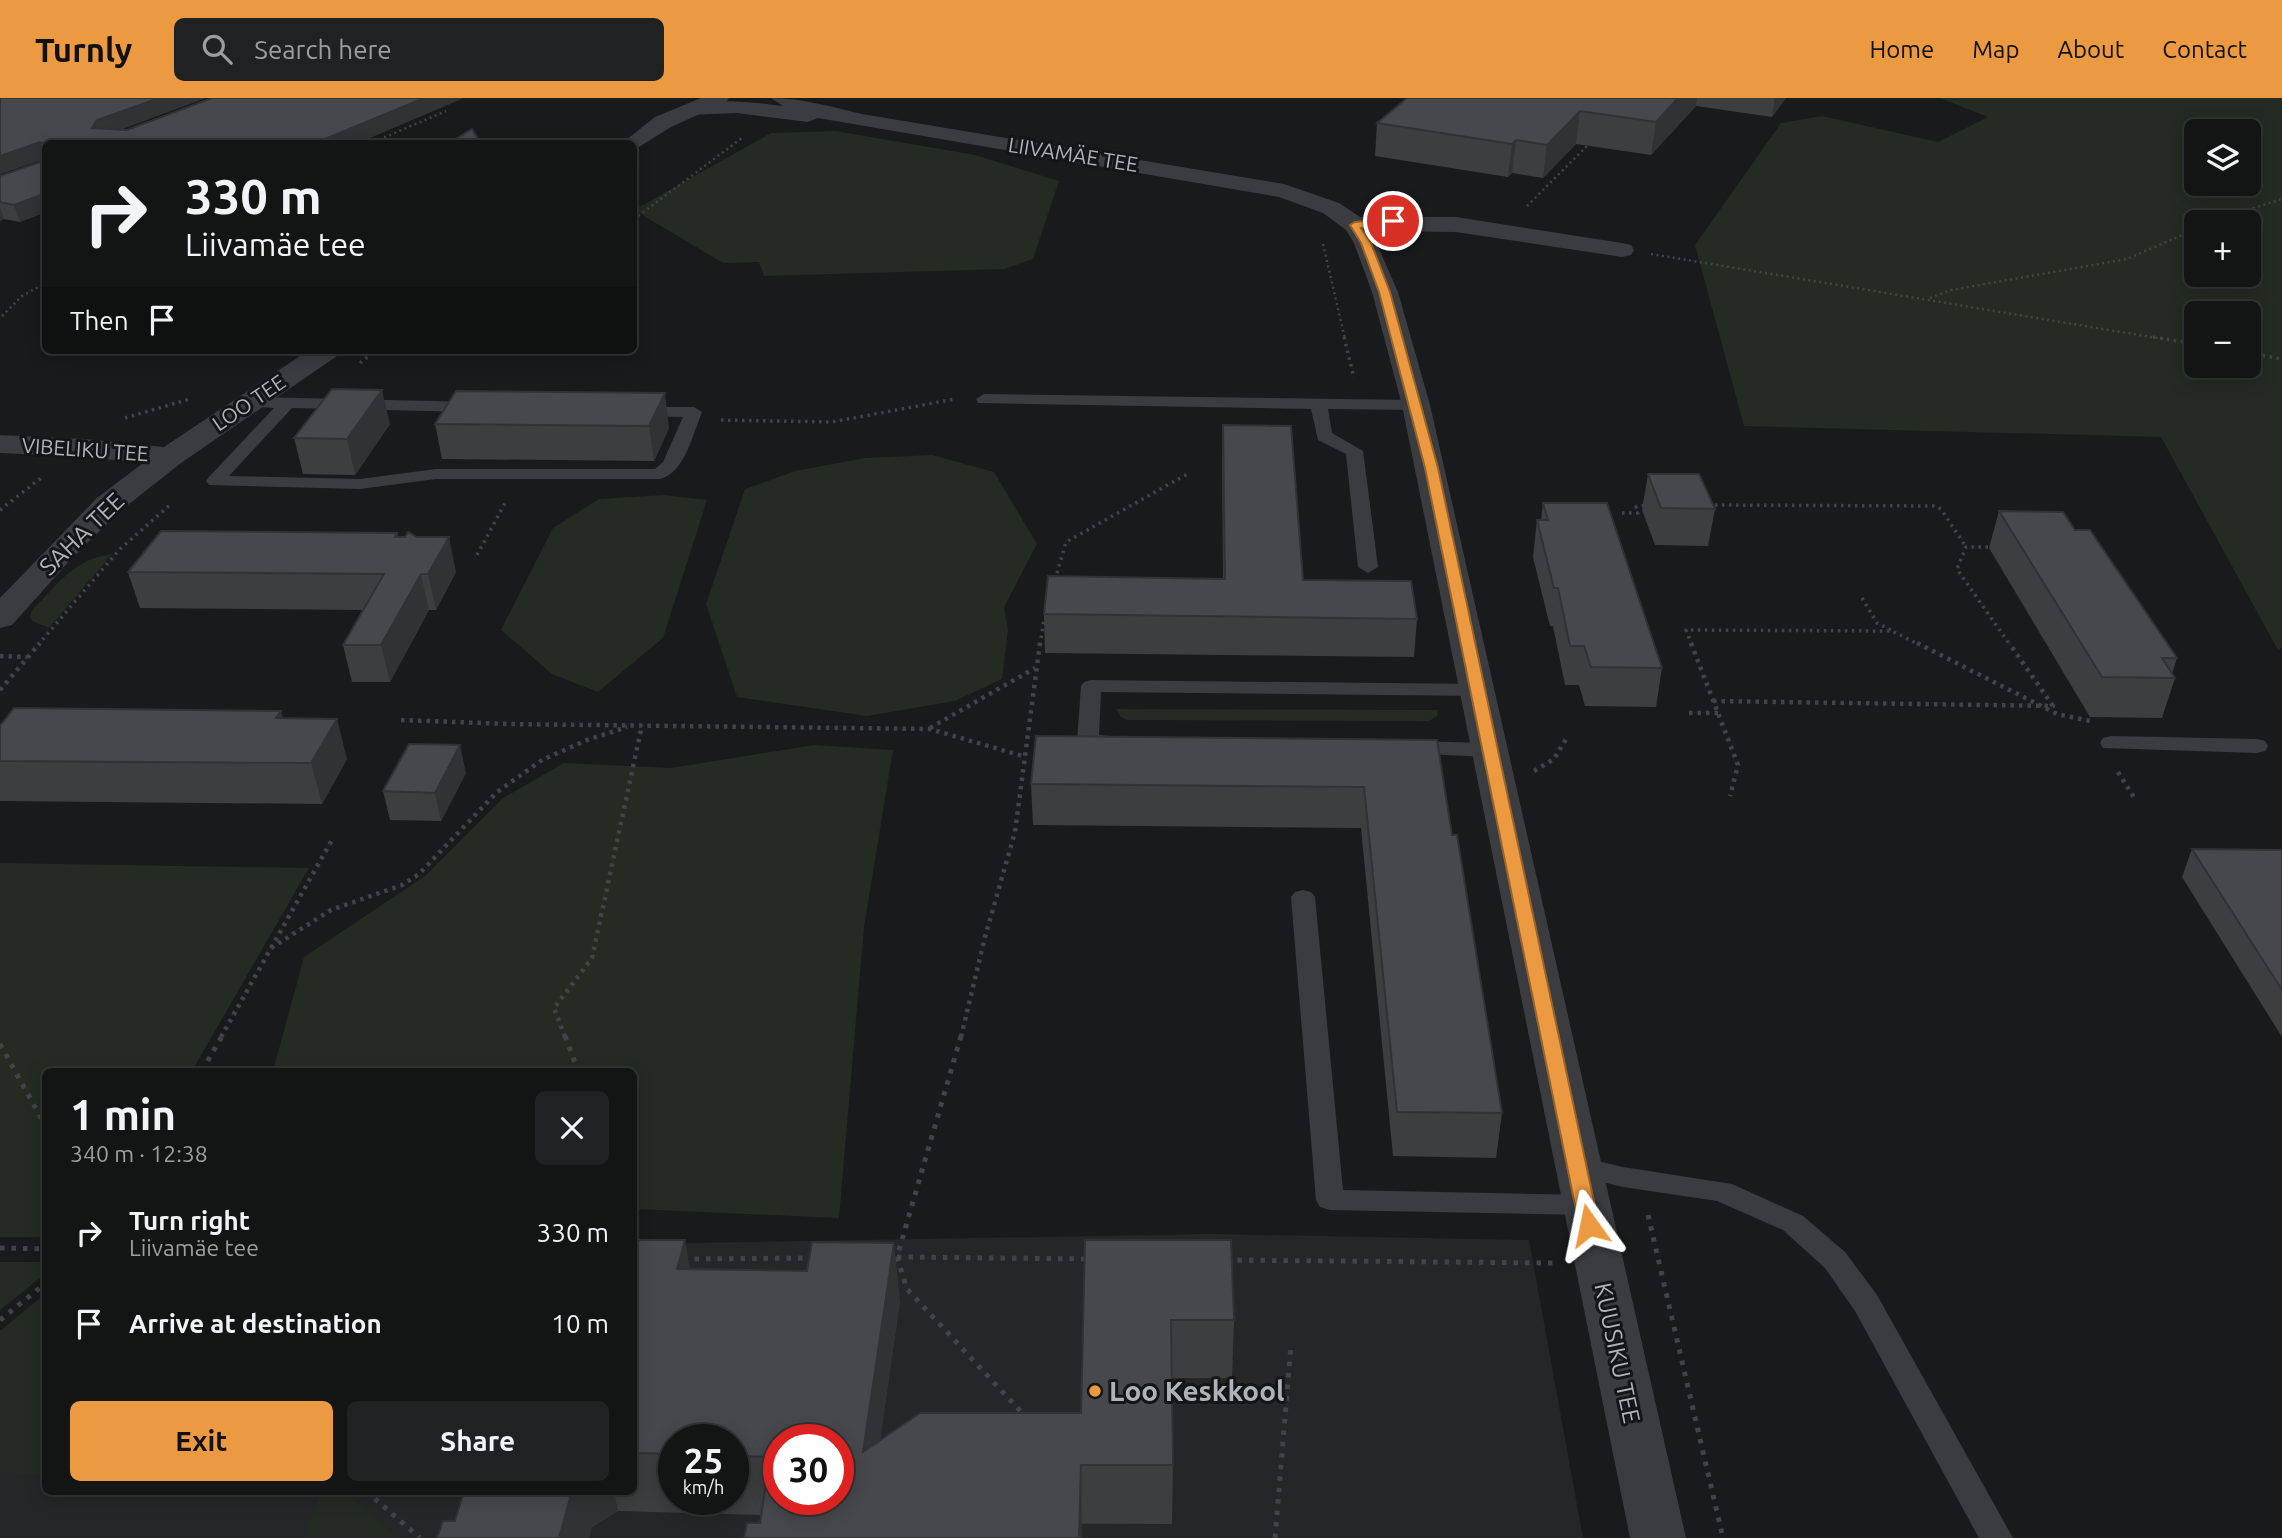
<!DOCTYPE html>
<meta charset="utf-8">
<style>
body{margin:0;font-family:Ubuntu,sans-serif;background:#202122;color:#f1f3f6;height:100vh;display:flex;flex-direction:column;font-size:26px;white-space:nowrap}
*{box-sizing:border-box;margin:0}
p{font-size:23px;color:#9d9ea0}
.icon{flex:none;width:38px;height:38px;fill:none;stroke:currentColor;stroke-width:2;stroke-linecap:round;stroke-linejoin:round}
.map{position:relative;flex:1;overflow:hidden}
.details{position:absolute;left:42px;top:970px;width:595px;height:427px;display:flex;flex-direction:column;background:#131414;border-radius:10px;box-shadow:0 4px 18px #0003,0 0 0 2px #323334}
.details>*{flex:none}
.hud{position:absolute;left:42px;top:42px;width:595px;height:214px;border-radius:10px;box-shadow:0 4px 18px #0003,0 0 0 2px #323334;background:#131414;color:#f1f3f6;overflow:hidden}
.buttons{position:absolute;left:2184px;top:21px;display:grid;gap:14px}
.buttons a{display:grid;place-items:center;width:77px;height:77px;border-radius:10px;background:#131414;box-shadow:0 4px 18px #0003,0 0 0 2px #323334;font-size:35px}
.speed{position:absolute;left:658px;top:1326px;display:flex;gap:14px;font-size:35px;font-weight:700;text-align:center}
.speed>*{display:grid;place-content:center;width:91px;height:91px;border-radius:50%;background:#131414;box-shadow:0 4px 18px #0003,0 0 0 2px #323334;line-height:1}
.speed small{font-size:18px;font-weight:400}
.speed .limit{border:10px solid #d22;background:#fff;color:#111}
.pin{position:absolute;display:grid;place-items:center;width:60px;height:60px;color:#fff;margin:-30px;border:4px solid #fff;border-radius:50%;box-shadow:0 2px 7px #0007}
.me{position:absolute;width:77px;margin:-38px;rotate:348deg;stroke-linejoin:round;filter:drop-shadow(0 0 5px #0008)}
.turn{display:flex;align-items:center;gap:24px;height:147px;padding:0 28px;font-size:32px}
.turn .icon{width:91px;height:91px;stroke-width:2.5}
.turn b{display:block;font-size:49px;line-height:60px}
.then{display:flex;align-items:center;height:66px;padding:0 28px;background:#0003;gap:14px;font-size:26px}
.round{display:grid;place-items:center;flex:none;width:74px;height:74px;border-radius:10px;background:#202122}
.head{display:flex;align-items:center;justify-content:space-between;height:119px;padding:0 28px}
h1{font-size:42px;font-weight:700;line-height:52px}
.button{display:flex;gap:14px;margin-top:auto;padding:14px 28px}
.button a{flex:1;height:80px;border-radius:10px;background:#ec9a41;color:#111;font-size:28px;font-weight:700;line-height:80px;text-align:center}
.button a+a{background:#202122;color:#f1f3f6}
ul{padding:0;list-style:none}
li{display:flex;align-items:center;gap:21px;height:91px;padding:0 28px}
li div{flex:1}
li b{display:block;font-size:26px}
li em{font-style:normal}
header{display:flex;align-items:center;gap:42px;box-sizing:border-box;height:98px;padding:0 35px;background:#ec9a41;color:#111}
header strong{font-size:33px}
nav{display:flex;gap:38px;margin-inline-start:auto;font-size:24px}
.search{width:490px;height:63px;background:#202122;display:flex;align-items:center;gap:18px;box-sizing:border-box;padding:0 24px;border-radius:10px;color:#9d9ea0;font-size:26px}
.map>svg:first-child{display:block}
.built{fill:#252628;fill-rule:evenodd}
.green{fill:#232b23;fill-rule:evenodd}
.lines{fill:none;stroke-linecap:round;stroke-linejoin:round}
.path-far3{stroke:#404347;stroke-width:2.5;stroke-dasharray:2 3.5;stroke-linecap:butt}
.path-far2{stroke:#404347;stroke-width:3.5;stroke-dasharray:2.5 4.5;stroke-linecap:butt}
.path-far1{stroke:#404347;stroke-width:4.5;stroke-dasharray:3.5 5;stroke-linecap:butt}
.path{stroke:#404347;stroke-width:5;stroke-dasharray:4.5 7;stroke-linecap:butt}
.service{fill:#3a3c40;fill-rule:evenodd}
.minor{fill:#3a3c40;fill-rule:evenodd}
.tertiary{fill:#3a3c40;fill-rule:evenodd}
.wall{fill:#3c3e40;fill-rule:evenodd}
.shaded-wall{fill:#313234}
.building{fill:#46484b;stroke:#313234;stroke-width:2;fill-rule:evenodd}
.route{fill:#ec9a41;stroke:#99642a;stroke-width:2}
.poi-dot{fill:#ec9a41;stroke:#141516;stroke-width:2.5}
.labels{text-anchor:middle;stroke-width:6;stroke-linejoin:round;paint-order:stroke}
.far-street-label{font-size:21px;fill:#acb3ba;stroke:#141516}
.street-label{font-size:24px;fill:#acb3ba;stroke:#141516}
.near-poi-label{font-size:28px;font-weight:bold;fill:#acb3ba;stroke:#141516;text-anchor:start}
</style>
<header>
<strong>Turnly</strong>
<div class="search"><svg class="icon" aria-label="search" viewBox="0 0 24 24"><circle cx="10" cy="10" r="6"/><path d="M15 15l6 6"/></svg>Search here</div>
<nav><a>Home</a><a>Map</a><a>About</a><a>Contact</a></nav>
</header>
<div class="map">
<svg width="2282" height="1440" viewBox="0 0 2282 1440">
<rect width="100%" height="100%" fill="#191a1b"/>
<!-- built -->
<path class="built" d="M1211,1136L1529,1142L1583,1440H0V1243L45,1207L46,1393H634V1146ZM674,1342H733V1402H674ZM779,1342H838V1402H779Z"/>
<!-- green -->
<g class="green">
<path d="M1940,0H2282V550L2278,552L2161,339L1744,328L1695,147L1781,25L1822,18L1938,44L1988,19ZM2196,33H2249V86H2196ZM2196,124H2249V177H2196ZM2196,215H2249V268H2196Z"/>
<path d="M836,33L975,57L1059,83L1033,161L1005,171L764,178L759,164L723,165L634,112L771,35Z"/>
<path d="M932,357L994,374L1037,446L1004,509L1008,532L1002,581L955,603L867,618L737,599L706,506L745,391L795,373L865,360Z"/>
<path d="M664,397L707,402L663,540L598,594L552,576L501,532L553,430L599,401Z"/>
<path d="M112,456L49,530L32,523L30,518L33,511C59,485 74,461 112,456Z"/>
<path d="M1116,611L1438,612L1437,618L1429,623L1127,622L1121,619Z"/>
<path d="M814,647L893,652L864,829L839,1120L634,1111V973H273L304,859L425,778L503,700L564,665L671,670Z"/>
<path d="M0,765L309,770L192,973H46L45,1139H0Z"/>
<path d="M0,1164H46L45,1176L0,1212Z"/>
<path d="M45,1196V1376L0,1375V1233Z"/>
<path d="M321,1393H344L397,1440H303Z"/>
</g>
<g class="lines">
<!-- path-far3 -->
<g class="path-far3">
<path d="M369,46L446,13"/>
<path d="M1527,108L1590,45"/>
<path d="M634,121L742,40"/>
<path d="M2211,124L2282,101"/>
<path d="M1323,146L1345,241"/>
<path d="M1651,156L2163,241"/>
<path d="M1930,200L1951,192L2127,161L2196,131"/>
<path d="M2,218L22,198L46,185"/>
</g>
<!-- path-far2 -->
<g class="path-far2">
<path d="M1344,239L1354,280"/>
<path d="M2153,239L2196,246"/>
<path d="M2249,255L2282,261"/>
<path d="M360,265L376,252"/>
<path d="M125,320L190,301"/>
<path d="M721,322L832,324L955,301"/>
<path d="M1708,407L1934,408L1941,411L1966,449"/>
<path d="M0,412L41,380"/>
<path d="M1622,415H1638L1636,409L1647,407"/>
<path d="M1995,449H1966L1957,471L2010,547"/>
<path d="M477,457L505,405"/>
<path d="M1055,482L1066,444L1189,375"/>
<path d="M1862,500L1877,525L1891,532"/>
<path d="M38,547L119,452L172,405"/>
<path d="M1040,547L1044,521"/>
<path d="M1692,547L1686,532L1892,533L1920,547"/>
</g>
<!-- path-far1 -->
<g class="path-far1">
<path d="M1691,545L1738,667L1730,698"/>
<path d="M1917,545L2057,616L2090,623"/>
<path d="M0,558L27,559"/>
<path d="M0,592L40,545"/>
<path d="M1713,603L2053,608L2009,545"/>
<path d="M1689,615H1718"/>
<path d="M401,622L508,626L930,631L1026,659"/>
<path d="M930,630L1035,570"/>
<path d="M1534,673L1554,661L1566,641"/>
<path d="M2118,674L2135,701"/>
<path d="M271,850L331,812L402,787L419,776L497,694L542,662L587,642L627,629"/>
<path d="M221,939L333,740"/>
<path d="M565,939L554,910L592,860L642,627"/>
<path d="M961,939L985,839L1015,734L1040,545"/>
</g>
<!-- path -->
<g class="path">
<path d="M565,938L578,973"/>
<path d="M961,938L897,1159L907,1191L1025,1318"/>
<path d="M0,946L46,1029"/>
<path d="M202,973L222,938"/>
<path d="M1648,1117L1723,1440"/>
<path d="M0,1150L46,1151"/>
<path d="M897,1159L1088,1161"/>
<path d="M683,1161L815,1160"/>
<path d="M1226,1162L1553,1165"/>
<path d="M0,1222L46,1185"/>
<path d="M366,1393L420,1440"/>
<path d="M1275,1440L1291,1247"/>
</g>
<!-- service -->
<g class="service">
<path d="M984,296L1416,302L1424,307L1416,312L1328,311L1332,335L1363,353L1378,469L1368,475L1358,469L1346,356L1318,342L1311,311L978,305L976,301Z"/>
<path d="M251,299L475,304L483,309L475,314L292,310L229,378L360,381L436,371H655L663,364L683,319L639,318L633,317L631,313L633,309H694L702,314C693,335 685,375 660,381H436L360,391L209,387L206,383L209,379L274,310L245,308L243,304Z"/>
<path d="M1091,582L1477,586L1484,588L1487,592L1484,596L1477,598L1101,594L1099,637L1120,639L1123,644L1120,649C1107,652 1093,651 1080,648L1077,643L1081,588L1084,584Z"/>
<path d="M2111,638L2257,641L2265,643L2268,648L2265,653L2257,655L2103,650L2100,645L2103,640Z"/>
<path d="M1409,643L1489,645L1497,647L1500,652L1497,657L1489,659L1401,655L1398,650L1401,645Z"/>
<path d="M1303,792L1311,794L1315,799L1343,1092L1585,1097L1595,1100L1599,1107L1595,1114L1585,1117L1330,1112L1320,1109L1316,1102L1291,799L1295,794Z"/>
<path d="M1576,1058L1623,1069L1732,1086L1803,1118L1845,1154L1877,1197L2013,1440H1979L1855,1213L1825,1170L1783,1132L1717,1103L1623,1089L1566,1075L1562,1068L1566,1061Z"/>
</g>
<!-- minor -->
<g class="minor">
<path d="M771,0C802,0 831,9 862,16L1284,86L1339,105L1360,119H1456L1622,145L1631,147L1634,152L1631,157L1622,159L1456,134L1371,133L1398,194L1430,307L1686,1440H1630L1402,307L1372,194L1354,145L1346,132L1323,115L1279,99L818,20L808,24L737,15L687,17L684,12L687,7C719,0 751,4 783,8Z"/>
<path d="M170,350L181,353L185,359L181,365L119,414L72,460L12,527L0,530V500L97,400L159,353Z"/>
</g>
<!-- tertiary -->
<g class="tertiary">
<path d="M701,0H729L726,4L671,29L634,52V46H621L655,19Z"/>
<path d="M309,252H341L337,258L181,365L170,368L85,359L0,355V337L85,341L164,349Z"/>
</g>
</g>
<!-- wall -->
<g class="wall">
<path d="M0,0L120,32H127L464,0L46,46V114L20,124L4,121L0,123V78L43,63V61L0,76Z"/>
<path d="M1407,0H1786L1772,19L1696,8L1651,57L1576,46L1543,80L1512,75L1508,79L1375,58L1377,25Z"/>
<path d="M456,293L669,330L654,363L442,361L435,326Z"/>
<path d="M390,326L355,377L303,376L294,340Z"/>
<path d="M1223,327L1303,482L1417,521L1414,559L1045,555L1044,516L1223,481L1222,363Z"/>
<path d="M1648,376L1715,411L1708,448L1655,447L1642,412Z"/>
<path d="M1543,405L1662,570L1656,609L1585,608L1579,587H1565L1553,528H1550L1533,459L1537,422H1541Z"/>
<path d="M1999,413L2075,432L2177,560L2172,576L2175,580L2162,620L2090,619L1989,450Z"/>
<path d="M397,435L398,439L456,474L436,512H429L390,584H352L343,547L363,512L140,510L128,474Z"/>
<path d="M283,620L347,661L322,706L0,703V628Z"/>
<path d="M1437,642L1452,737L1502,1015L1496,1060L1393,1058L1361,730L1033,727L1031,686Z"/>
<path d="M466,675L441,723L390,722L383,693Z"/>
<path d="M2192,751L2282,752V939L2182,779Z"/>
<path d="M634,1142L690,1171L900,1203L880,1342L1081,1315L1085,1142L1234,1222L1232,1280H1172L1173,1367L1172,1426L760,1425L761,1417L618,1413L592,1429L455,1423L464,1393H634ZM674,1342H733V1402H674Z"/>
</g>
<!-- shaded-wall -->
<g class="shaded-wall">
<path d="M159,0H206L101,39L92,30L97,22Z"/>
<path d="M424,0H464L356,46H313Z"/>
<path d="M1678,0H1697L1696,8L1651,57L1656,24Z"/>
<path d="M1775,0H1786L1772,19Z"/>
<path d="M1580,13L1576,46L1543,80L1547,47Z"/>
<path d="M1516,42L1512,75L1508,79L1512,46Z"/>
<path d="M40,44L45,61L0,76V58Z"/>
<path d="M46,95V114L20,124L14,107Z"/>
<path d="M0,109L4,121L0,123Z"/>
<path d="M382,292L390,326L355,377L347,341Z"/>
<path d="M665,295L669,330L654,363L649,328Z"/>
<path d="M449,439L456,474L436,512L428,476Z"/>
<path d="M421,476L429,512L390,584L381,547Z"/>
<path d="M281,613L292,653L276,620Z"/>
<path d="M337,621L347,661L322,706L311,665Z"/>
<path d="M460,647L466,675L441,723L435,695Z"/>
<path d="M685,1142L695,1200L677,1171Z"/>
<path d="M894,1145L900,1203L870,1412L863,1354Z"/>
<path d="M1081,1367L1082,1440H1079Z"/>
<path d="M572,1393H614L618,1413L592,1429L589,1440H559Z"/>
</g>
<!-- building -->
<g class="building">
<path d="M0,0H159L97,22L92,30L127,32L212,0H424L313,46H46V95L14,107L0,104V78L43,63L44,46L40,44L0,58Z"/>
<path d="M1407,0H1678L1656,24L1580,13L1547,47L1516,42L1512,46L1377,25Z"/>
<path d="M472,31L481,46H448Z"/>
<path d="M332,291L382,292L347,341L294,340Z"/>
<path d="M456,293L665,295L649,328L435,326Z"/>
<path d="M1223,327L1291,328L1303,482L1411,483L1417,521L1044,516L1048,478L1225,481Z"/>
<path d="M1648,376H1699L1715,411L1661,410Z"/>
<path d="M1543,405H1607L1662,570L1591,569L1584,548H1570L1558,490H1554L1537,422H1548Z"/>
<path d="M1999,413L2063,414L2075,432H2090L2177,560H2162L2175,580L2102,579Z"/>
<path d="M161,433L397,435L395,439H405L408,434L417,439H449L428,476H421L381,547H343L384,476L128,474Z"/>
<path d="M14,610L281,613L276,620L337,621L311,665L0,663V628Z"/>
<path d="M1036,638L1437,642L1452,737H1457L1502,1015L1397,1014L1364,689L1031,686Z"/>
<path d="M409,646L460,647L435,695L383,693Z"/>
<path d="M2192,751L2282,752V892Z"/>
<path d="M634,1142H685L677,1171L807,1173L812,1144L894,1145L863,1354L920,1315H1081L1085,1142H1231L1234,1222H1171L1173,1367H1081L1079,1440H744L747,1425H760L770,1359L733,1358V1342H674V1356L634,1355ZM779,1342H838V1402H779Z"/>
<path d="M464,1393H572L559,1440H437L443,1423H455Z"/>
</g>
<!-- route -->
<path class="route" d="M1393,120L1398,123L1397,125L1361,130L1371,145L1390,194L1438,370L1599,1127L1596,1132L1589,1134L1582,1132L1579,1127L1425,370L1379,194L1361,145L1350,127L1355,124Z"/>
<!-- markers -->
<circle class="poi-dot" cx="1095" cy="1293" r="7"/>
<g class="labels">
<!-- far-street labels -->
<g class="far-street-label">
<text transform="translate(1073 57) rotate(9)" y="7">LIIVAMÄE TEE</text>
<text transform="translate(249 305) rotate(-34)" y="7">LOO TEE</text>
<text transform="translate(85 352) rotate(4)" y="7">VIBELIKU TEE</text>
</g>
<!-- street labels -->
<g class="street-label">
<text transform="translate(82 436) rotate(-44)" y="8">SAHA TEE</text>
<text transform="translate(1617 1255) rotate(78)" y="8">KUUSIKU TEE</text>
</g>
<!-- near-poi labels -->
<g class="near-poi-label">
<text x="1109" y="1303">Loo Keskkool</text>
</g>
</g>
</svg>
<div class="buttons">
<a><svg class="icon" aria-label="layers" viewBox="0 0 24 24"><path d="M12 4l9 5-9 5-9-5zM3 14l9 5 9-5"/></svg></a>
<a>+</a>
<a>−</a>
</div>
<div class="speed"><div>25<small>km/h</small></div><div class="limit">30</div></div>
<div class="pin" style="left:1393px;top:123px;background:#d93025"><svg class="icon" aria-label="arrive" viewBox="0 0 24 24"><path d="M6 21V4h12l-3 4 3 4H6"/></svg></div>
<svg class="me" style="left:1589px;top:1127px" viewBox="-20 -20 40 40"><path d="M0-17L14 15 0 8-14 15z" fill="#ec9a41" stroke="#fff" stroke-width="4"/></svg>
<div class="hud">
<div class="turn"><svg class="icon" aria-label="right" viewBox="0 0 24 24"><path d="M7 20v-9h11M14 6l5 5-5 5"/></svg><div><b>330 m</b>Liivamäe tee</div></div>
<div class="then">Then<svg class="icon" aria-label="arrive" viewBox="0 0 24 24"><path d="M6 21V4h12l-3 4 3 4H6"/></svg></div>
</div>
<section class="details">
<div class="head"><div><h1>1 min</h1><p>340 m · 12:38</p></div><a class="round"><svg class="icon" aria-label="close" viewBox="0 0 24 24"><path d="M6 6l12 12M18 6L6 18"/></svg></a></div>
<ul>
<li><svg class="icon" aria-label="right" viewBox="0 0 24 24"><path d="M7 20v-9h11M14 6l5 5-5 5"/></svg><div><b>Turn right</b><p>Liivamäe tee</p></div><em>330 m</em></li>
<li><svg class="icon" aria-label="arrive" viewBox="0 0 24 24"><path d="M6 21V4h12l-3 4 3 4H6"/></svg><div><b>Arrive at destination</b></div><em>10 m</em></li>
</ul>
<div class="button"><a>Exit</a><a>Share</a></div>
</section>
</div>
